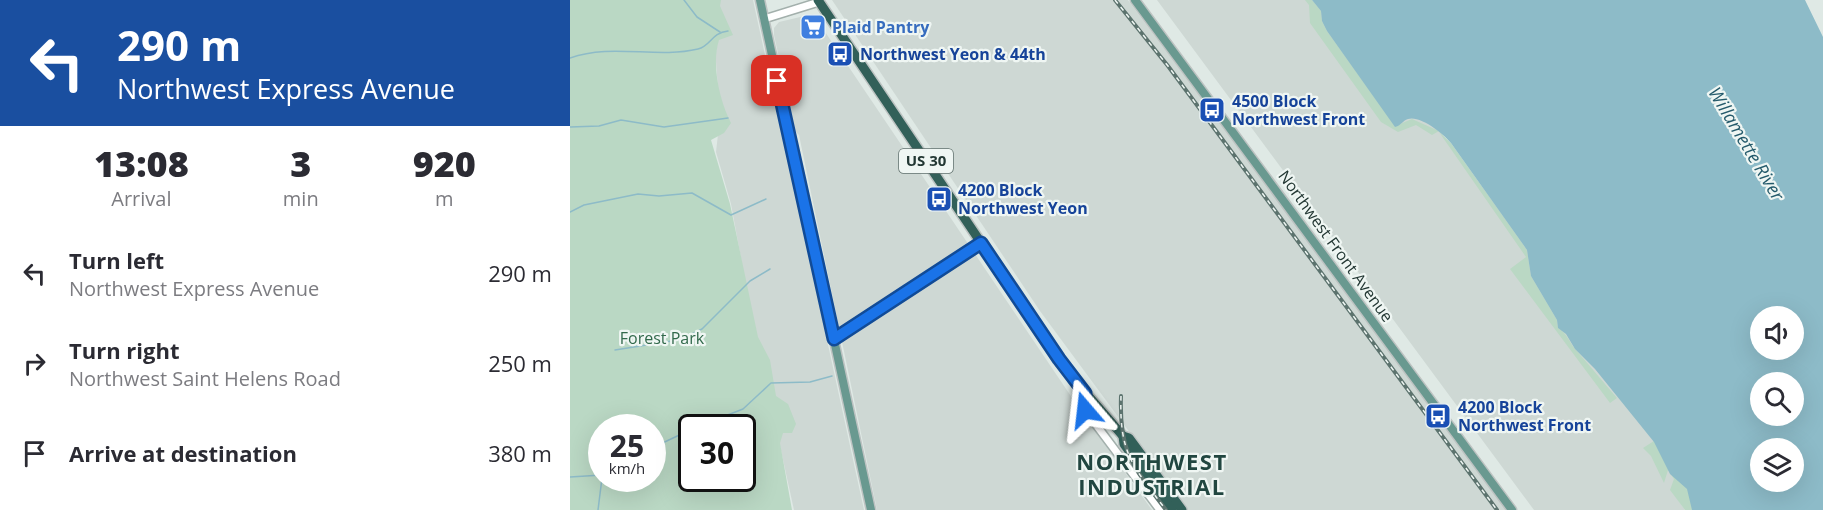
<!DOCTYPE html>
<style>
body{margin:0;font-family:"Open Sans",sans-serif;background:#f7f7f7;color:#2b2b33;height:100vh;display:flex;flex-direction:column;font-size:22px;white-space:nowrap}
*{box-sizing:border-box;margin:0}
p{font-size:20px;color:#7c7c81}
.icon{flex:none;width:33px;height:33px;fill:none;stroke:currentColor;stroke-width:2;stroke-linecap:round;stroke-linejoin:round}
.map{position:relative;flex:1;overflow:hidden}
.drawer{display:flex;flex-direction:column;background:#fff;width:570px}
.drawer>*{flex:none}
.hud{background:#1a4fa0;color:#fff;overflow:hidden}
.buttons{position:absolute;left:1180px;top:306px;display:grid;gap:12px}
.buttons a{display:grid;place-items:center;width:54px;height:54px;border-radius:50%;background:#fff;box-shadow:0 6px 24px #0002;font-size:30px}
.speed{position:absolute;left:18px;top:414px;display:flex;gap:12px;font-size:30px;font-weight:700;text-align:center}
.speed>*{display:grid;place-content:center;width:78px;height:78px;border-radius:50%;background:#fff;box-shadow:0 6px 24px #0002;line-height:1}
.speed small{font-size:15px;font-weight:400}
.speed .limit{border:3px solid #111;border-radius:9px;background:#fff;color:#111}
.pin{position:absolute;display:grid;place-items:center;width:51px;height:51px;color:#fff;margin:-26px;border-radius:12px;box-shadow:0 3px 9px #0006}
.me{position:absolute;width:66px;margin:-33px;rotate:343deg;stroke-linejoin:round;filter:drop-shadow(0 0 4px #0008)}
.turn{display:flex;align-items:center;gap:21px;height:126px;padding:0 18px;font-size:27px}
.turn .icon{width:78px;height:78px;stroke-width:2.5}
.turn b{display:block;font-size:42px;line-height:51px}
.eta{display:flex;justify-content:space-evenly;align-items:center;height:102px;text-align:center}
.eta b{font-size:36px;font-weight:800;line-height:42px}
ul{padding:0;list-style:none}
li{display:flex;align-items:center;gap:18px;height:90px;padding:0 18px}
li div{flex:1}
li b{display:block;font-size:22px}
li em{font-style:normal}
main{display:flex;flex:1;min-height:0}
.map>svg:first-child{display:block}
.built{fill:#ced8d4}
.green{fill:#bad8c4;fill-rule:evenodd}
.water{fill:#8dbbc8;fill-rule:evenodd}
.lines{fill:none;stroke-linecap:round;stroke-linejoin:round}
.stream{stroke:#8dbbc8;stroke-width:1.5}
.minor-casing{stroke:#a3b0ac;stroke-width:10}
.major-casing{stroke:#bdc3c2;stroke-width:11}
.highway-casing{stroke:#bdc3c2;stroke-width:12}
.minor{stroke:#fff;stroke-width:7}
.major{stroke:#699990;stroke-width:8}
.highway{stroke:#326059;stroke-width:9}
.rail-casing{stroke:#5c736e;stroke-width:4}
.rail{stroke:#eff6f3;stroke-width:1.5;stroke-dasharray:4.5;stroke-linecap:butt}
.route-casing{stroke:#114b97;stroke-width:15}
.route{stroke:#1a73e8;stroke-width:10}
.labels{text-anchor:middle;stroke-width:4.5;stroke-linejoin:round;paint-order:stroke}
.shield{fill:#eff6f3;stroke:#60706d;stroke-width:1.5}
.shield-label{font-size:15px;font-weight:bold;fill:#223733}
.shop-label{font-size:16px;font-weight:bold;fill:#366cbe;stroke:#eff6f3;text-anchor:start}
.transit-label{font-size:16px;font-weight:bold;fill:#164399;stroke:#eff6f3;text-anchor:start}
.street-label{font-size:16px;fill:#223733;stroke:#eff6f3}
.park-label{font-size:16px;fill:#31694b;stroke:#eff6f3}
.water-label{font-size:18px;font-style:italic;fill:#245a6b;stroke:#eff6f3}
.district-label{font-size:22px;font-weight:bold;letter-spacing:1.5px;fill:#214640;stroke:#eff6f3}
</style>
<main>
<section class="drawer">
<div class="hud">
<div class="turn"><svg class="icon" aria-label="left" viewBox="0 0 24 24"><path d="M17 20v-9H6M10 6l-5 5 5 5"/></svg><div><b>290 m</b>Northwest Express Avenue</div></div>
</div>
<div class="eta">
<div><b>13:08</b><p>Arrival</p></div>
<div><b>3</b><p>min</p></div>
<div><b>920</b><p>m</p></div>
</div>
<ul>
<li><svg class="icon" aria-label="left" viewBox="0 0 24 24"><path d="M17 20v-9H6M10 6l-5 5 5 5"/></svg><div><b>Turn left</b><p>Northwest Express Avenue</p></div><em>290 m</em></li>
<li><svg class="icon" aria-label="right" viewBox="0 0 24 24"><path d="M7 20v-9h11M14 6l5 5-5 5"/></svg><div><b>Turn right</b><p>Northwest Saint Helens Road</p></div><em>250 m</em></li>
<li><svg class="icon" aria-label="arrive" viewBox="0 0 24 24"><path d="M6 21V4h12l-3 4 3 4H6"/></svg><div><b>Arrive at destination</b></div><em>380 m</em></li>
</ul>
</section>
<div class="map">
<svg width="1253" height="510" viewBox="0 0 1253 510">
<rect width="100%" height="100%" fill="#dfe9e5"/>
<!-- built -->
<g class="built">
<path d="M149,0H183L294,510H224L182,318L161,204L146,152L150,117L145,48Z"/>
<path d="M262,0H558L939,510H617L470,311Z"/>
<path d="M587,0H742L860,114L871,132L1105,446L1106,497L1115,510H964Z"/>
<path d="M243,14L515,417L582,510H307L229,135L225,131L204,35V28L209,22Z"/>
</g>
<!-- green -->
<g class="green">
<path d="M0,0H151L150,6L163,35L149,40C141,65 150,102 161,123L154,133L141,140L160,204L188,337L200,360L206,396L218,404L226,424L222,433H213L210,443L222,510H0ZM32,428H82V478H32ZM122,428H172V478H122Z"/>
<path d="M735,0H742L751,11L752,21L757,31L825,126L842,119L869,131L862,135L846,125L828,132L811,122L740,23L739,5Z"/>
<path d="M869,132L881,143L957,250L961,276L987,320L988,328C997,333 999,342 1006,350C1020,366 1033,382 1047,398L1040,403L940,269L956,257Z"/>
<path d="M1087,439L1140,510H1115L1100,490L1104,479L1098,470L1094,483L1081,456L1073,448Z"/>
</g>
<!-- water -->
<path class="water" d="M742,0H1235L1253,37V510H1122L1117,489L1100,474L1084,442L1025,369L1005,349L996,334L988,328L987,320L961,276L957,250L881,143C874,134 850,115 838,119C832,121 832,125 825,127L757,31L752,21L751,11ZM1191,316H1224V350H1191ZM1191,382H1224V416H1191ZM1191,448H1224V482H1191Z"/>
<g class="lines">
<!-- stream -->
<g class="stream">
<path d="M114,0L127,17L150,32"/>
<path d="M0,58C42,43 86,59 128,49C141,46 141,33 158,31"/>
<path d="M0,127L29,126L51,120L94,127L158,118"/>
<path d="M0,212L14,205L68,194L89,196L122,193L161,215L196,199"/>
<path d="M45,350L108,340L120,335L132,329L180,281L200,269"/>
<path d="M124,428L173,409L201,383L240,382L262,376"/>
<path d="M82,448L122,429"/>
<path d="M0,477L32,475"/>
<path d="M28,510L32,478"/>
</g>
<!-- minor casing -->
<g class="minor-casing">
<g id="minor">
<path d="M194,19L249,2"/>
<path d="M264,339L411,243"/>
<path d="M515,393V410L590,510"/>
</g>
</g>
<!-- major casing -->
<g class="major-casing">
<g id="major">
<path d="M190,0L301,510"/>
<path d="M565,0L942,510"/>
</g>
</g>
<!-- highway casing -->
<g class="highway-casing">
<g id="highway">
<path d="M248,0L479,344L508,384L553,436L559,438L612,510"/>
<path d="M553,436L554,444L602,510"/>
</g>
</g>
<!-- minor -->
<use href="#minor" class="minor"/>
<!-- major -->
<use href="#major" class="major"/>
<!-- highway -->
<use href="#highway" class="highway"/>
<!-- rail casing -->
<g class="rail-casing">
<g id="rail">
<path d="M545,0L598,66L927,510"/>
<path d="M551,396C549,454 563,466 596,510"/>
</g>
</g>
<!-- rail -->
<use href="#rail" class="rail"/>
</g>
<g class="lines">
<!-- route casing -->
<g class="route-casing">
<path id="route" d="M207,81L264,339L411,243L489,359L515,393V410"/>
</g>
<!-- route -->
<use href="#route" class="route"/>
</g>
<!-- icons -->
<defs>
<g id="supermarket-square" transform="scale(1.35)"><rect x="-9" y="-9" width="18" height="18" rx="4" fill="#3f7fe0" stroke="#eff6f3"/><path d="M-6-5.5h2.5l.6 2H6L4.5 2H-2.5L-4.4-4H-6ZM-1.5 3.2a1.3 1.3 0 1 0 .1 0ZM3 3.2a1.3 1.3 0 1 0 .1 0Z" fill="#fff"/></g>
<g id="bus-square" transform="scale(1.35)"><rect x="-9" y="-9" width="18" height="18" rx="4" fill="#1a4fb4" stroke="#eff6f3"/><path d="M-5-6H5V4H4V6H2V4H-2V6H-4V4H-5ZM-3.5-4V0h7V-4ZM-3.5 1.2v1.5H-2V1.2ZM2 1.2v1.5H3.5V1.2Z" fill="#fff"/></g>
</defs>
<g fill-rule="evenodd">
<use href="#supermarket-square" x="243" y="27"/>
<use href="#bus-square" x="270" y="54"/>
<use href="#bus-square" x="642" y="110"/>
<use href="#bus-square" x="369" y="199"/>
<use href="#bus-square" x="868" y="416"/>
</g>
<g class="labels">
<!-- shield labels -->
<rect class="shield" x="329" y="149" width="54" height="24" rx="4.5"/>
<g class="shield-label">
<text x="356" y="166">US 30</text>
</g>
<!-- shop labels -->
<g class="shop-label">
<text x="262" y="33">Plaid Pantry</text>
</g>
<!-- transit labels -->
<g class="transit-label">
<text x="290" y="60">Northwest Yeon &amp; 44th</text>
<text x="662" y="107">4500 Block<tspan x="662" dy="18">Northwest Front</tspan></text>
<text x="388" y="196">4200 Block<tspan x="388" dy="18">Northwest Yeon</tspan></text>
<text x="888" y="413">4200 Block<tspan x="888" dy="18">Northwest Front</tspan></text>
</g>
<!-- street labels -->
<g class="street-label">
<text transform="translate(766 246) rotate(54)" y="6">Northwest Front Avenue</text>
</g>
<!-- park labels -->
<g class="park-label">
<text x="92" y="344">Forest Park</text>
</g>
<!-- water labels -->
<g class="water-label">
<text transform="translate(1176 144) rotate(59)" y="6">Willamette River</text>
</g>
<!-- district labels -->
<g class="district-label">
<text x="582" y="470">NORTHWEST<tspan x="582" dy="25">INDUSTRIAL</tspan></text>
</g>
</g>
</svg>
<div class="buttons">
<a><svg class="icon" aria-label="sound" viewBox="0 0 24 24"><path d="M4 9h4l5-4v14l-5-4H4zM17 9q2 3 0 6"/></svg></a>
<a><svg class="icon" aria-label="search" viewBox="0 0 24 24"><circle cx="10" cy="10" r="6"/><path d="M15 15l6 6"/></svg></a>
<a><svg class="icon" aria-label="layers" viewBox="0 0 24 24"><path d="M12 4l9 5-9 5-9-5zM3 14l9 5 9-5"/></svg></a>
</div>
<div class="speed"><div>25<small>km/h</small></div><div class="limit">30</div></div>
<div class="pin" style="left:207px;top:81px;background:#d93025"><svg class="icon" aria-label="arrive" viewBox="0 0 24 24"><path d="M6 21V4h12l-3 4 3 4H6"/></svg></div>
<svg class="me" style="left:515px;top:410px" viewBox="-20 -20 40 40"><path d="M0-17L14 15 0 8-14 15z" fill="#1a73e8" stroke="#fff" stroke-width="4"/></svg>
</div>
</main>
